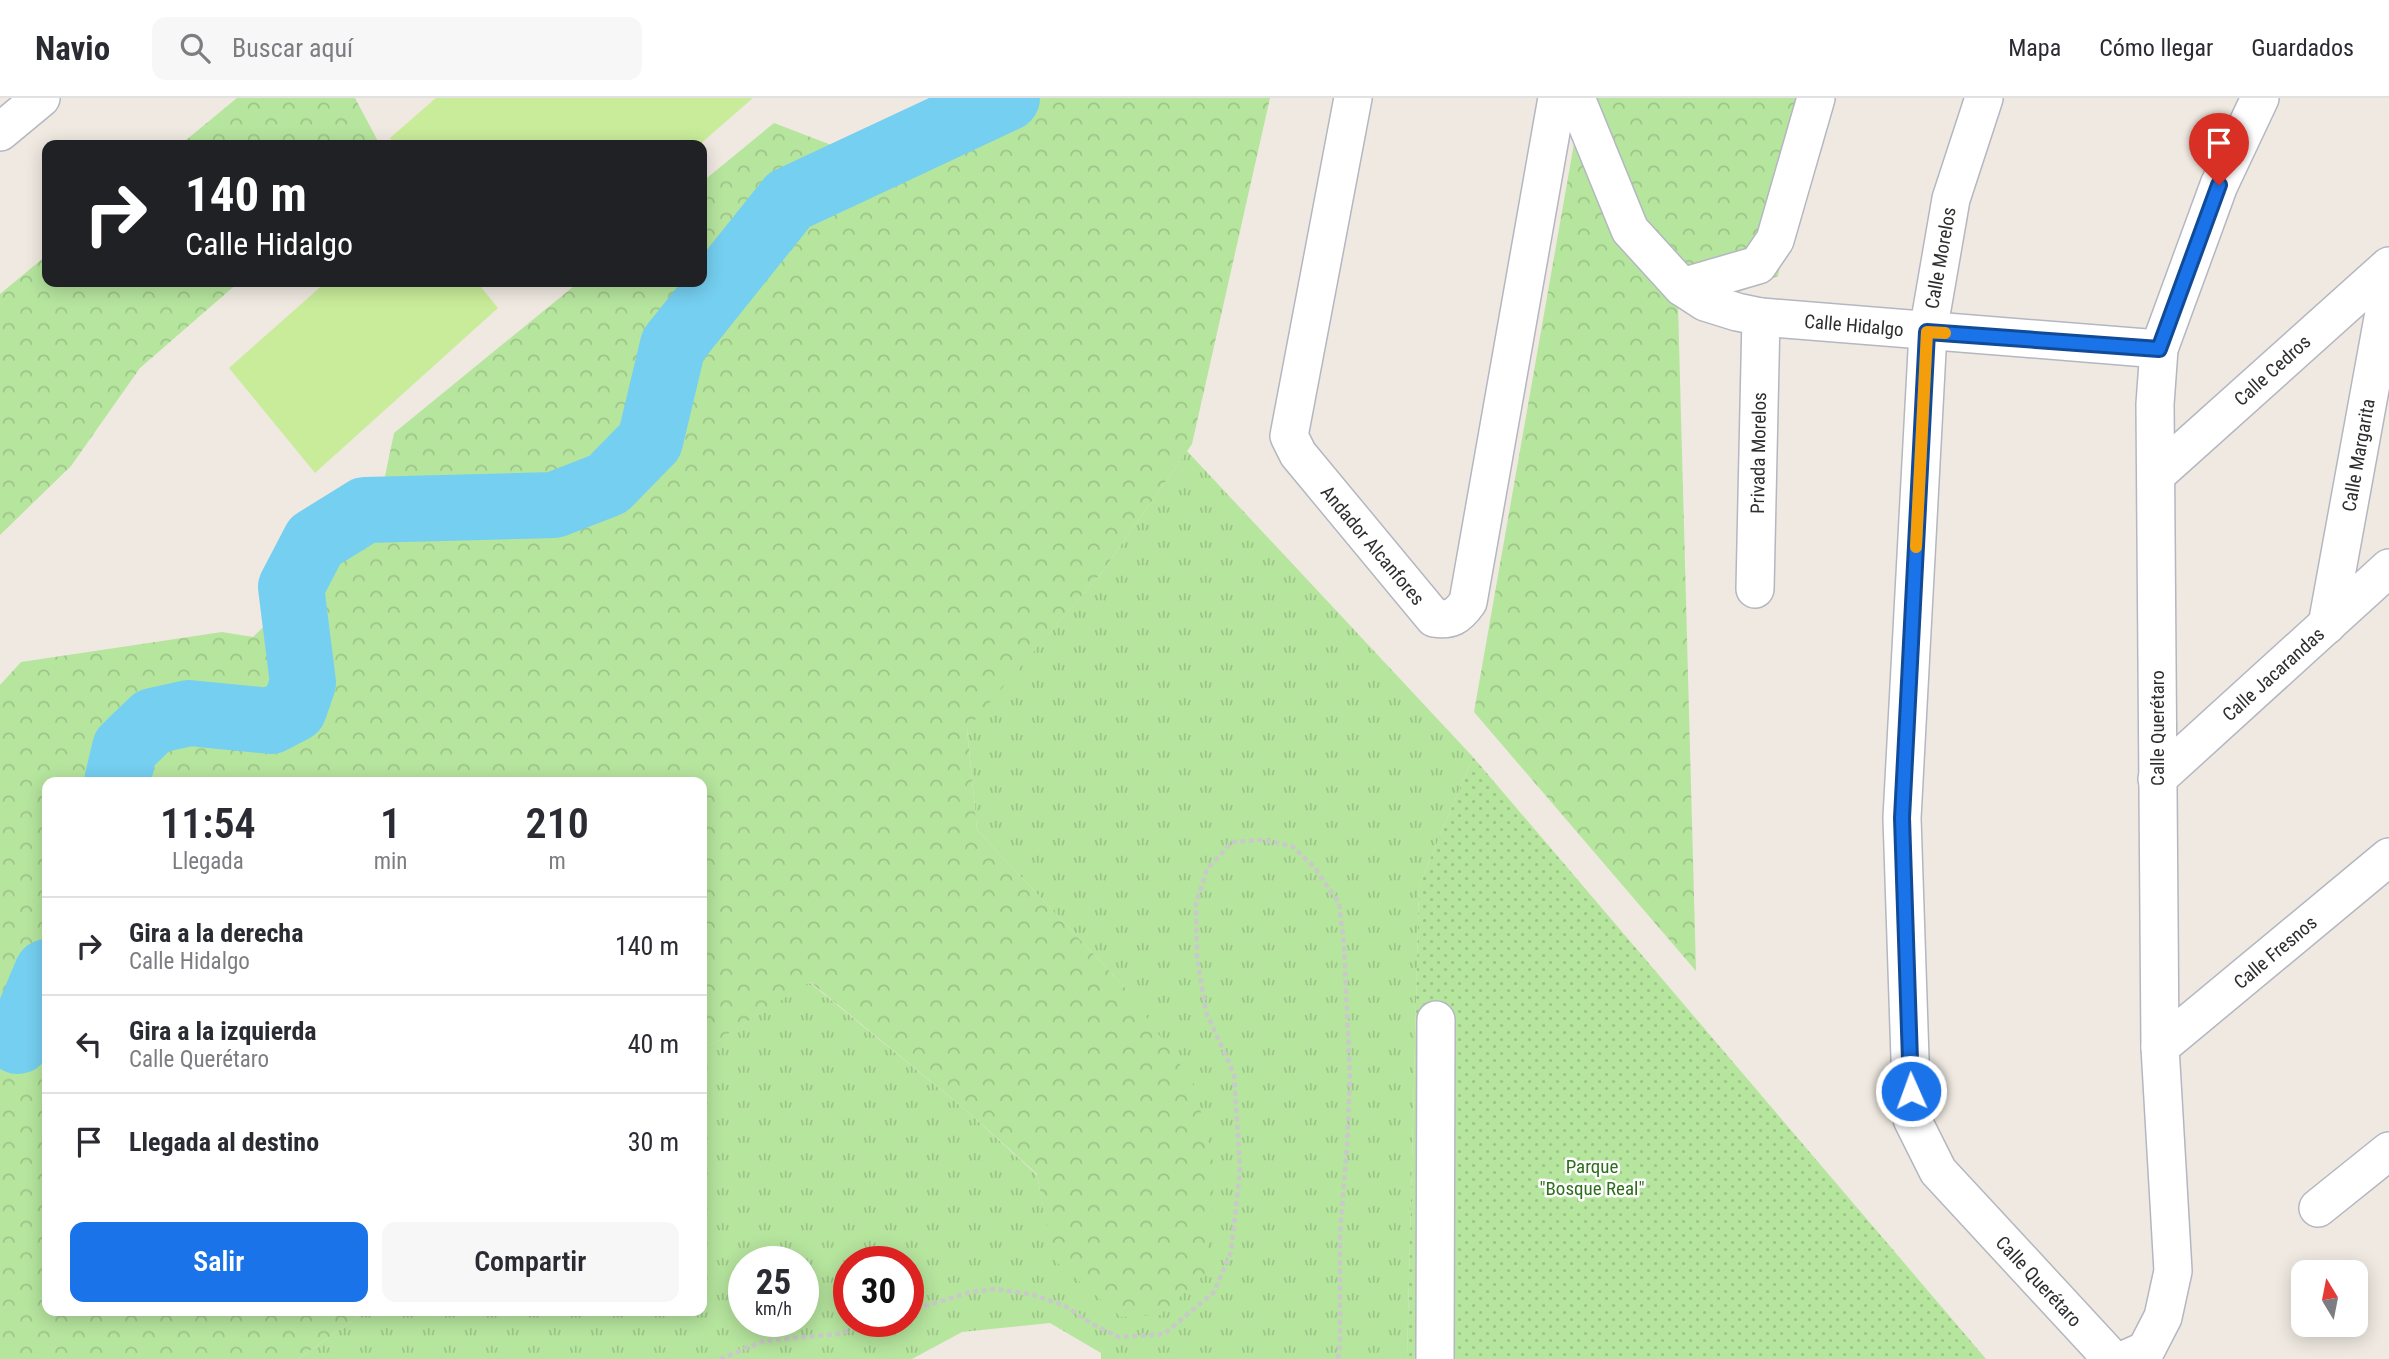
<!DOCTYPE html>
<html lang="es">
<meta charset="utf-8">
<style>
body{margin:0;font-family:"Roboto Condensed",sans-serif;background:#f7f7f7;color:#2b2b33;height:100vh;display:flex;flex-direction:column;font-size:26px;white-space:nowrap}
*{box-sizing:border-box;margin:0}
p{font-size:23px;color:#7c7c81}
.icon{flex:none;width:38px;height:38px;fill:none;stroke:currentColor;stroke-width:2;stroke-linecap:round;stroke-linejoin:round}
.map{position:relative;flex:1;overflow:hidden}
.side{position:absolute;left:42px;top:679px;width:665px;height:539px;display:flex;flex-direction:column;background:#fff;border-radius:14px;box-shadow:0 4px 18px #0003}
.side>*{flex:none}
.banner{position:absolute;left:42px;top:42px;width:665px;height:147px;border-radius:14px;box-shadow:0 4px 18px #0003;background:#202124;color:#fff;overflow:hidden}
.needle{width:46px;rotate:350deg}
.fabs{position:absolute;left:2291px;top:1162px;display:grid;gap:14px}
.fabs a{display:grid;place-items:center;width:77px;height:77px;border-radius:14px;background:#fff;box-shadow:0 4px 18px #0003;font-size:35px}
.speed{position:absolute;left:728px;top:1148px;display:flex;gap:14px;font-size:35px;font-weight:700;text-align:center}
.speed>*{display:grid;place-content:center;width:91px;height:91px;border-radius:50%;background:#fff;box-shadow:0 4px 18px #0003;line-height:1}
.speed small{font-size:18px;font-weight:400}
.speed .limit{border:10px solid #d22;background:#fff;color:#111}
.pin{position:absolute;display:grid;place-items:center;width:60px;height:60px;color:#fff;margin:-72px -30px;border-radius:50% 50% 50% 0;rotate:-45deg;box-shadow:0 0 7px #0007}
.pin .icon{rotate:45deg}
.me{position:absolute;width:77px;margin:-38px;rotate:358deg;stroke-linejoin:round;filter:drop-shadow(0 0 5px #0008)}
.turn{display:flex;align-items:center;gap:24px;height:147px;padding:0 28px;font-size:32px}
.turn .icon{width:91px;height:91px;stroke-width:2.5}
.turn b{display:block;font-size:49px;line-height:60px}
.eta{display:flex;justify-content:space-evenly;align-items:center;height:119px;text-align:center}
.eta b{font-size:42px;font-weight:600;line-height:49px}
.button{display:flex;gap:14px;margin-top:auto;padding:14px 28px}
.button a{flex:1;height:80px;border-radius:14px;background:#1a73e8;color:#fff;font-size:28px;font-weight:600;line-height:80px;text-align:center}
.button a+a{background:#f7f7f7;color:#2b2b33}
ul{padding:0;list-style:none}
li{display:flex;align-items:center;gap:21px;height:98px;padding:0 28px;border-top:2px solid #e1e1e2}
li div{flex:1}
li b{display:block;font-size:26px}
li em{font-style:normal}
header{display:flex;align-items:center;gap:42px;box-sizing:border-box;height:98px;padding:0 35px;background:#fff;border-bottom:2px solid #e1e1e2}
header strong{font-size:33px}
nav{display:flex;gap:38px;margin-inline-start:auto;font-size:24px}
.search{width:490px;height:63px;background:#f7f7f7;display:flex;align-items:center;gap:18px;box-sizing:border-box;padding:0 24px;border-radius:14px;color:#7c7c81;font-size:26px}
.map>svg:first-child{display:block}
.grass{fill:url(#grass-tufts);fill-rule:evenodd}
.forest{fill:url(#forest-crowns)}
.park{fill:url(#park-dots)}
.pitch{fill:#c9ec9a}
.lines{fill:none;stroke-linecap:round;stroke-linejoin:round}
.river{stroke:#75cff0;stroke-width:66}
.minor-casing{stroke:#b4b7c1;stroke-width:40}
.path{stroke:#c9c9c9;stroke-width:4.5;stroke-dasharray:5 3.5;stroke-linecap:butt}
.minor{stroke:#fff;stroke-width:37}
.route-casing{stroke:#114b97;stroke-width:18}
.route{stroke:#1a73e8;stroke-width:12}
.slow{stroke:#f59e0b;stroke-width:12}
.labels{text-anchor:middle;stroke-width:5;stroke-linejoin:round;paint-order:stroke}
.street-label{font-size:19px;fill:#2e2e2e;stroke:#fff}
.park-label{font-size:19px;fill:#2c6e1b;stroke:#fff}
</style>
<header>
<strong>Navio</strong>
<div class="search"><svg class="icon" aria-label="search" viewBox="0 0 24 24"><circle cx="10" cy="10" r="6"/><path d="M15 15l6 6"/></svg>Buscar aquí</div>
<nav><a>Mapa</a><a>Cómo llegar</a><a>Guardados</a></nav>
</header>
<div class="map">
<svg width="2389" height="1261" viewBox="0 0 2389 1261">
<defs>
<pattern id="grass-tufts" width="24" height="20" patternUnits="userSpaceOnUse" patternTransform="scale(1.75)"><rect width="24" height="20" fill="#b6e59e"/><path d="M3 7l-1-3M5 7V3M7 7l1-3M15 17l-1-3M17 17v-4M19 17l1-3" fill="none" stroke="#9dc588"/></pattern>
<pattern id="forest-crowns" width="20" height="18" patternUnits="userSpaceOnUse" patternTransform="scale(1.75)"><rect width="20" height="18" fill="#b6e59e"/><path d="M2 6a3 3 0 1 1 6 0M12 15a3 3 0 1 1 6 0" fill="none" stroke="#9dc588"/></pattern>
<pattern id="park-dots" width="8" height="8" patternUnits="userSpaceOnUse" patternTransform="scale(1.75)"><rect width="8" height="8" fill="#b6e59e"/><path d="M2 2h.1M6 6h.1" fill="none" stroke="#9dc588" stroke-width="1.8" stroke-linecap="round"/></pattern>
</defs>
<rect width="100%" height="100%" fill="#efe9e1"/>
<!-- grass -->
<path class="grass" d="M1187,353L1473,659L1419,788L1407,1261H1101V1255L1050,1225L962,1234L912,1261H298L366,1213H702V952L809,884L968,1014L1037,1077L1054,1161L1128,893L977,732L967,630L1102,474ZM744,1164H803V1223H744ZM849,1164H908V1223H849Z"/>
<!-- forest -->
<g class="forest">
<path d="M237,0H355L380,47H180Z"/>
<path d="M991,0H1270L1192,346L1102,474L967,631L977,732L1128,893L1194,986L1215,1072L1206,1175L1160,1217L1121,1219L1053,1161L1037,1076L968,1014L810,884L702,952V684H47V1213H366L298,1261H0V587L21,564L222,534L253,539L376,421L394,335L579,184H702V84L774,25L878,65L958,22Z"/>
<path d="M1582,0H1814L1778,178L1732,197L1678,207L1696,873L1474,614Z"/>
<path d="M47,157V184H239L140,270L71,368L0,437V196Z"/>
</g>
<!-- park -->
<path class="park" d="M1473,659L1986,1261H1407L1419,788Z"/>
<!-- pitch -->
<g class="pitch">
<path d="M436,0H753L699,47H396L390,40Z"/>
<path d="M326,184H477L498,210L315,375L229,270Z"/>
</g>
<g class="lines">
<!-- river -->
<g class="river">
<path d="M117,684L125,650L153,623L189,615L271,623L294,611L303,585L291,489L315,443L365,412L554,407L608,386L650,343L673,247L789,102L1007,0"/>
<path d="M18,943L47,874"/>
</g>
<!-- minor casing -->
<g class="minor-casing">
<g id="minor">
<path d="M1353,0L1289,338L1298,356L1434,520C1451,523 1458,518 1468,504L1557,0"/>
<path d="M1576,0L1630,132L1682,189L1705,204L1737,214L1761,219L2159,251"/>
<path d="M1984,0L1951,101L1928,234L1902,720L1912,1021L1938,1073L2112,1261"/>
<path d="M0,34L41,0"/>
<path d="M1682,189L1758,167L1775,142L1816,0"/>
<path d="M2156,377L2389,168"/>
<path d="M1755,491L1761,219"/>
<path d="M2327,527L2389,187"/>
<path d="M2157,681L2389,470"/>
<path d="M2160,949L2389,759"/>
<path d="M2318,1110L2389,1053"/>
<path d="M1435,1261L1436,922"/>
<path d="M2126,1261L2146,1252L2163,1219L2173,1173L2160,949L2155,306L2159,251L2219,87L2260,0"/>
</g>
</g>
<!-- path -->
<g class="path">
<path d="M908,1213L971,1194L995,1191L1031,1196L1065,1208L1092,1226L1119,1239L1164,1236L1214,1194L1231,1154L1240,1072L1234,976L1206,914L1197,859L1196,806L1207,771L1232,744L1262,742L1292,748L1314,769L1339,805L1344,847L1350,979L1347,1048L1340,1135V1243L1338,1261"/>
<path d="M720,1261L764,1243L837,1236L880,1223"/>
</g>
<!-- minor -->
<use href="#minor" class="minor"/>
</g>
<g class="lines">
<!-- route casing -->
<g class="route-casing">
<path id="route" d="M1911,993L1902,720L1927,234L2159,251L2219,87"/>
</g>
<!-- route -->
<use href="#route" class="route"/>
<!-- slow -->
<path class="slow" d="M1916,449L1927,234L1945,235"/>
</g>
<g class="labels">
<!-- street labels -->
<g class="street-label">
<text transform="translate(1940 160) rotate(-80)" y="7">Calle Morelos</text>
<text transform="translate(1854 227) rotate(5)" y="7">Calle Hidalgo</text>
<text transform="translate(2272 272) rotate(-42)" y="7">Calle Cedros</text>
<text transform="translate(1758 355) rotate(-89)" y="7">Privada Morelos</text>
<text transform="translate(2358 357) rotate(-80)" y="7">Calle Margarita</text>
<text transform="translate(1373 447) rotate(50)" y="7">Andador Alcanfores</text>
<text transform="translate(2273 576) rotate(-42)" y="7">Calle Jacarandas</text>
<text transform="translate(2157 630) rotate(-90)" y="7">Calle Querétaro</text>
<text transform="translate(2275 854) rotate(-40)" y="7">Calle Fresnos</text>
<text transform="translate(2039 1183) rotate(47)" y="7">Calle Querétaro</text>
</g>
<!-- park labels -->
<g class="park-label">
<text x="1592" y="1075">Parque<tspan x="1592" dy="22">"Bosque Real"</tspan></text>
</g>
</g>
</svg>
<div class="fabs">
<a><svg class="needle" viewBox="-14 -14 28 28"><path d="M0-13l5 13h-10z" fill="#e53935"/><path d="M0 13l5-13h-10z" fill="#7c7c81"/></svg></a>
</div>
<div class="speed"><div>25<small>km/h</small></div><div class="limit">30</div></div>
<div class="pin" style="left:2219px;top:87px;background:#d93025"><svg class="icon" aria-label="arrive" viewBox="0 0 24 24"><path d="M6 21V4h12l-3 4 3 4H6"/></svg></div>
<svg class="me" style="left:1911px;top:993px" viewBox="-20 -20 40 40"><circle r="17" fill="#1a73e8" stroke="#fff" stroke-width="3"/><path d="M0-11L8 9 0 5-8 9z" fill="#fff"/></svg>
<div class="banner">
<div class="turn"><svg class="icon" aria-label="right" viewBox="0 0 24 24"><path d="M7 20v-9h11M14 6l5 5-5 5"/></svg><div><b>140 m</b>Calle Hidalgo</div></div>
</div>
<section class="side">
<div class="eta">
<div><b>11:54</b><p>Llegada</p></div>
<div><b>1</b><p>min</p></div>
<div><b>210</b><p>m</p></div>
</div>
<ul>
<li><svg class="icon" aria-label="right" viewBox="0 0 24 24"><path d="M7 20v-9h11M14 6l5 5-5 5"/></svg><div><b>Gira a la derecha</b><p>Calle Hidalgo</p></div><em>140 m</em></li>
<li><svg class="icon" aria-label="left" viewBox="0 0 24 24"><path d="M17 20v-9H6M10 6l-5 5 5 5"/></svg><div><b>Gira a la izquierda</b><p>Calle Querétaro</p></div><em>40 m</em></li>
<li><svg class="icon" aria-label="arrive" viewBox="0 0 24 24"><path d="M6 21V4h12l-3 4 3 4H6"/></svg><div><b>Llegada al destino</b></div><em>30 m</em></li>
</ul>
<div class="button"><a>Salir</a><a>Compartir</a></div>
</section>
</div>
